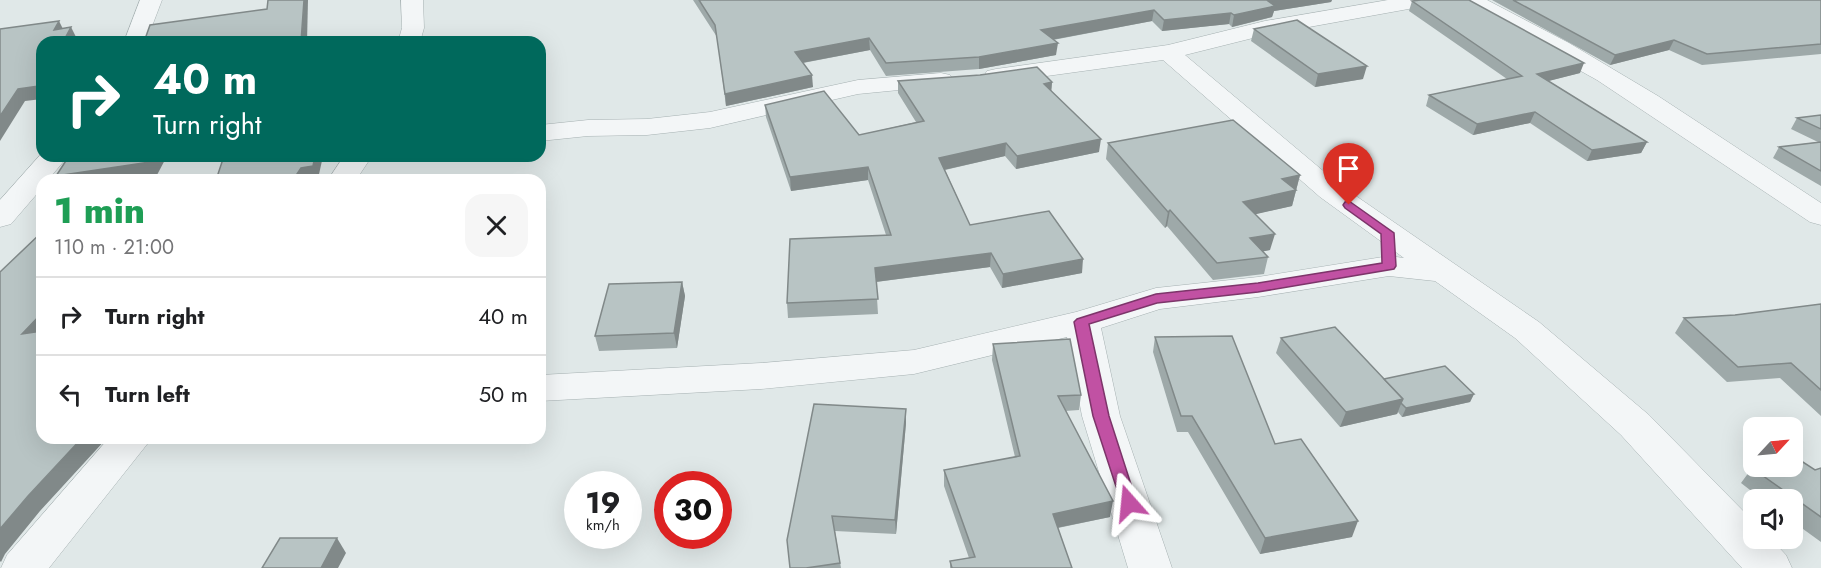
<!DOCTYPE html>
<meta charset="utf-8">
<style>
body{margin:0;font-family:Jost,sans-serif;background:#f6f6f6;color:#202124;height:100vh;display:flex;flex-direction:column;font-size:22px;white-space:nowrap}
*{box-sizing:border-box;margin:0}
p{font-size:20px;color:#757577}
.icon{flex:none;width:33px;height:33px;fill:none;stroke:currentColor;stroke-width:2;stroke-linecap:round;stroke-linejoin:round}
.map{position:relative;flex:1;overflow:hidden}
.sheet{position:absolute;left:36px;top:174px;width:510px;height:270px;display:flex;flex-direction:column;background:#fff;border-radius:18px;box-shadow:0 6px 24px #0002}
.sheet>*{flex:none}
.guide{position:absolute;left:36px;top:36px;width:510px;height:126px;border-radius:18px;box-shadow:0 6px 24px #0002;background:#00695c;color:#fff;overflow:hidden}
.needle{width:39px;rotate:64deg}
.tools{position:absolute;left:1743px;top:417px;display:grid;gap:12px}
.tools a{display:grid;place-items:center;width:60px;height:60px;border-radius:12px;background:#fff;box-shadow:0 6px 24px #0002;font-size:30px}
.speed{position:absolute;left:564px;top:471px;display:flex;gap:12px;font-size:30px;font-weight:700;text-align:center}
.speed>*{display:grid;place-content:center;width:78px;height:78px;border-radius:50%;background:#fff;box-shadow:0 6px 24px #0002;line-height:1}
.speed small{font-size:15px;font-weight:400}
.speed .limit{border:9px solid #d22;background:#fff;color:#111}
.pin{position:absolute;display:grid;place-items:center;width:51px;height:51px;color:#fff;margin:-62px -26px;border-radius:50% 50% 50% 0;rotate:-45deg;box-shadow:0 0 6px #0007}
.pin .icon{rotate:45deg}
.me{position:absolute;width:66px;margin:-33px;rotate:342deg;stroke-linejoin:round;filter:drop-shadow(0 0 4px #0008)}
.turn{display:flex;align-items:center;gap:21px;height:126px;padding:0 18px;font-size:27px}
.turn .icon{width:78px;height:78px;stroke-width:2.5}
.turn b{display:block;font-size:42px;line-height:51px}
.round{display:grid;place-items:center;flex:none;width:63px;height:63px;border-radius:18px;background:#f6f6f6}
.summary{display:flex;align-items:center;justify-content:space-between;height:102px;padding:0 18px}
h1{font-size:36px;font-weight:800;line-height:45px;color:#1e9e55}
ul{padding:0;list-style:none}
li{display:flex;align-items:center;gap:18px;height:78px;padding:0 18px;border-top:2px solid #e0e0e0}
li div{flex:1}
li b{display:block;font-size:22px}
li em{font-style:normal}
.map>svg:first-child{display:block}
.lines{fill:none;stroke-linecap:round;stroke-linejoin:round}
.street-casing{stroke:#a6b1b2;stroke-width:1}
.street{fill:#f3f6f7;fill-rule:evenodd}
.wall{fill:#9ea9a9}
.shaded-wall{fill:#818989}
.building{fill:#b8c4c4;stroke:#818989;stroke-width:1.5}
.route{fill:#c151a3;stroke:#7d356a;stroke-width:1.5}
</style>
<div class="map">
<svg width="1821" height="568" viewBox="0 0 1821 568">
<rect width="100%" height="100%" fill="#e0e8e8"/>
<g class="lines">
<!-- street casing -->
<g class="street-casing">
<g id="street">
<path d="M140,0H162L146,42H124Z"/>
<path d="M401,0H423L424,28L420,42H398L402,28Z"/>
<path d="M1388,0H1436L1433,5L1425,6L1265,35L1185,55L1340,185L1539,322L1649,415L1754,522V538H1770L1786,555L1792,568H1742L1621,435L1515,338L1435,281L1389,276L1258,297L1160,309L1101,328L1120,416L1172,568H1128L1082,416L1067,337L914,374L761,389L540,401V375L761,363L914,350L1076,312L1156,288L1258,277L1389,256L1404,258L1320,197L1163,60L996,83L987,81L984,76L987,71L996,69L1168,45L1265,21Z"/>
<path d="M1459,0H1487L1569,43L1658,96L1821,203V225L1810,222L1597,80L1462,5Z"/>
<path d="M941,73L950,75L953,80L950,85L858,94L710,128L647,135L588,136L540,141V125L588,120L647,119L710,112L858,80Z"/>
<path d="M42,153V156H68L48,180H42V188L11,224L0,227V200Z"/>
<path d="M344,156H372L356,180H328Z"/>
<path d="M109,438H152L49,568H1L7,555Z"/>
</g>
</g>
<!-- street -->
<use href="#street" class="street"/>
</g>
<!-- wall -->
<g class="wall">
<path d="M693,0H1332L1331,2L1274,11L1272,17L1232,27L1229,24L1162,31L1152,21L1053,40L1056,55L979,69L886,76L870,50L803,63L813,87L726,106L717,37Z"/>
<path d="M1492,0H1821V54L1702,65L1669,50L1610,65Z"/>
<path d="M1412,1L1580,73L1548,81L1647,142L1641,153L1587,161L1530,123L1473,135L1426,106L1429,95L1507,79L1409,11Z"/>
<path d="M1254,29L1363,79L1315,87L1251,41Z"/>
<path d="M898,81L1052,82L1051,91L1099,152L1016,169L1005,156L945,170L970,225L1082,273L1002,288L990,267L876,282L878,314L788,318L787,303L886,235L868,180L791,191L766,117L765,105L859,135L916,122L898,93Z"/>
<path d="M1821,115V186L1773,158L1779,147L1818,142L1791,129L1797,118Z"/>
<path d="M1108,143L1300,175L1292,206L1255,214L1270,250L1263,251L1268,257L1264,274L1213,280L1167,226L1165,228L1106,159Z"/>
<path d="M682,282L685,296L677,348L599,351L595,336Z"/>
<path d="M1821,304V416L1780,378L1727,382L1675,333L1684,318L1735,315Z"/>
<path d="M1155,337L1275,444L1352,537L1260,554L1188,432H1177L1153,352Z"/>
<path d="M1281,338L1384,379L1474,394L1470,402L1402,417L1398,412L1397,414L1340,427L1276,353Z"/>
<path d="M993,344L1081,395L1079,410L1065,411L1110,517L1058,528L1072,568H950V561L969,558L944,486V470L1015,457L992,360Z"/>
<path d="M906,423L896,534L835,531L841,568H790Z"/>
<path d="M1752,468L1815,470L1821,468V542L1792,521V500H1763L1741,483Z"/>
</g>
<!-- shaded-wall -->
<g class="shaded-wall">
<path d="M304,0H308L307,42H301Z"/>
<path d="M1274,0H1332L1331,2L1274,11L1272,17L1232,27L1234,15L1268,1Z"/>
<path d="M1154,10L1152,21L1040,42L1041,30Z"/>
<path d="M1231,13L1229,24L1162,31L1164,20Z"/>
<path d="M59,21L65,33L54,30Z"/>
<path d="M71,27L77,39L75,42H63Z"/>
<path d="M869,38L870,50L796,64L795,52Z"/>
<path d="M1674,40L1669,50L1610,65L1615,55Z"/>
<path d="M1058,43L1056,55L979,69V57Z"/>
<path d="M1584,63L1580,73L1533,85L1537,74Z"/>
<path d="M1367,66L1363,79L1315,87L1318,74Z"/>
<path d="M812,75L813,87L726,106L725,94Z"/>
<path d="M42,81V99L25,101L0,141V116L18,89Z"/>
<path d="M1052,82L1051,95L1044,84Z"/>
<path d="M1535,112L1530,123L1473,135L1477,124Z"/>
<path d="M1101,139L1099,152L1016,169L1017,156Z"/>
<path d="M1647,142L1641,153L1587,161L1592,150Z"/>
<path d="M1006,143L1005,156L939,171V158Z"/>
<path d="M154,156H167L157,175L125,180H59L56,176Z"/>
<path d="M315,156H323L318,179L293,180L301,168Z"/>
<path d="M868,167V180L791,191L790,177Z"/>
<path d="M1300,175L1292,206L1239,218L1243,202L1282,179Z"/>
<path d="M1170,210L1167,226L1165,228L1168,212Z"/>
<path d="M1275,234L1270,250L1246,255L1250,238Z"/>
<path d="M991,253L990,267L875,282V268Z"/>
<path d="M1083,259L1082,273L1002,288L1003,274Z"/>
<path d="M682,282L685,296L677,348L674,333Z"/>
<path d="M42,313V338L22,334Z"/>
<path d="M1474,394L1470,402L1402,417L1406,408Z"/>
<path d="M1403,399L1397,414L1340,427L1346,412Z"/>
<path d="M906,409V423L896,534L895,520Z"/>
<path d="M82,438H107L40,511L5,554L1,562L0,561V529L28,496Z"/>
<path d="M1113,501L1110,517L1051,529L1053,514Z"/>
<path d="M1358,521L1352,537L1260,554L1265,538Z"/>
<path d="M337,538L346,553L338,568H321Z"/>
</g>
<!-- building -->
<g class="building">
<path d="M268,0H304L301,42H144L150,25L267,9Z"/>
<path d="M699,0H1274L1268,1L1275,6L1234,15L1231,13L1164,20L1154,10L1041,30L1058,43L979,57L886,63L869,38L795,52L812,75L725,94L715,25Z"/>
<path d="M1421,0H1469L1584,63L1537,74L1647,142L1592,150L1535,112L1477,124L1429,95L1522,76L1412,1Z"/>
<path d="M1513,0H1821V44L1707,54L1674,40L1615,55Z"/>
<path d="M1297,20L1367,66L1318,74L1254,29Z"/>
<path d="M59,21L54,30L71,27L63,42H42V81L39,86L18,89L0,116V29Z"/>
<path d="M1037,67L1052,82L1044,84L1101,139L1017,156L1006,143L939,158L970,225L1049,211L1083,259L1003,274L991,253L875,268L878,299L787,303L790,239L891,235L868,167L790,177L765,105L824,91L859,135L924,121L898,81L980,75Z"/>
<path d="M1821,115V129L1797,118Z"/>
<path d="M1233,120L1300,175L1282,179L1296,190L1243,202L1275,234L1250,238L1268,257L1217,263L1170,210L1168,212L1108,143Z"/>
<path d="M1821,142V171L1779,147Z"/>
<path d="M69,156H154L150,162L56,176Z"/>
<path d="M224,156H315L313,166L301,168L293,180H216Z"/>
<path d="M42,232V313L22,334L42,331V438H82L28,496L0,529V272Z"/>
<path d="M682,282L674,333L595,336L609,284Z"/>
<path d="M1821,304V390L1791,363L1738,367L1684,318L1735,315Z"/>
<path d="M1335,327L1403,399L1346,412L1281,338Z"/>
<path d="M1232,336L1275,444L1301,439L1358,521L1265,538L1192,416H1181L1155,337Z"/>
<path d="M1070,339L1081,395L1058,396L1113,501L1053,514L1072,568H952L950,561L975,557L944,470L1020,456L993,344Z"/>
<path d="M1445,366L1474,394L1406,408L1401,403L1403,399L1384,379Z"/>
<path d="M814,404L906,409L895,520L832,516L840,563L806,568H790L787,540Z"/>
<path d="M1792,455L1815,470L1821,468V517L1752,468L1755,466H1792Z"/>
<path d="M280,538H337L321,568H262Z"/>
</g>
<!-- route -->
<path class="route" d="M1349,201L1394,233L1396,266L1394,269L1258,292L1157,303L1089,324L1109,416L1137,503L1135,508L1129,510L1123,508L1093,416L1074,322L1077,319L1156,294L1258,283L1382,263L1381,234L1345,208L1343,205L1345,202Z"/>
</svg>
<div class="tools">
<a><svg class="needle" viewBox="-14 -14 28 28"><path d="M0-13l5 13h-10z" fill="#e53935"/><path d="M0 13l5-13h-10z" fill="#757577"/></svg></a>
<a><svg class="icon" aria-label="sound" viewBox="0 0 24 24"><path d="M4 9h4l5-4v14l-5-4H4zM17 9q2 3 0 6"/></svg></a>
</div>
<div class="speed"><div>19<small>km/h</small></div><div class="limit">30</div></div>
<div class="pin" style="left:1349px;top:205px;background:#d93025"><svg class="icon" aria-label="arrive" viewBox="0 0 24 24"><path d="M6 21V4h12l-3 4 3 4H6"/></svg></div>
<svg class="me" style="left:1129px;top:503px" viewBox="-20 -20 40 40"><path d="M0-17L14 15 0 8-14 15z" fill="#c151a3" stroke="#fff" stroke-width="4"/></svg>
<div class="guide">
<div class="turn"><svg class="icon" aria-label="right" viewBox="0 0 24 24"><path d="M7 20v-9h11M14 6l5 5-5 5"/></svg><div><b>40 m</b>Turn right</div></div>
</div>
<section class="sheet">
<div class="summary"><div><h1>1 min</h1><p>110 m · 21:00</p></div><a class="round"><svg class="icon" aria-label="close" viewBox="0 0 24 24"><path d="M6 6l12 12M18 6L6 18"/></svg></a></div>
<ul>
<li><svg class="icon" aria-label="right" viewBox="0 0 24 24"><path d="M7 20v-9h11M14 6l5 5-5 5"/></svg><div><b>Turn right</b></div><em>40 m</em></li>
<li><svg class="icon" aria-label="left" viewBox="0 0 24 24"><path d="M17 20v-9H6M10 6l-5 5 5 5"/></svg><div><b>Turn left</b></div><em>50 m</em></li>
</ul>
</section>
</div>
